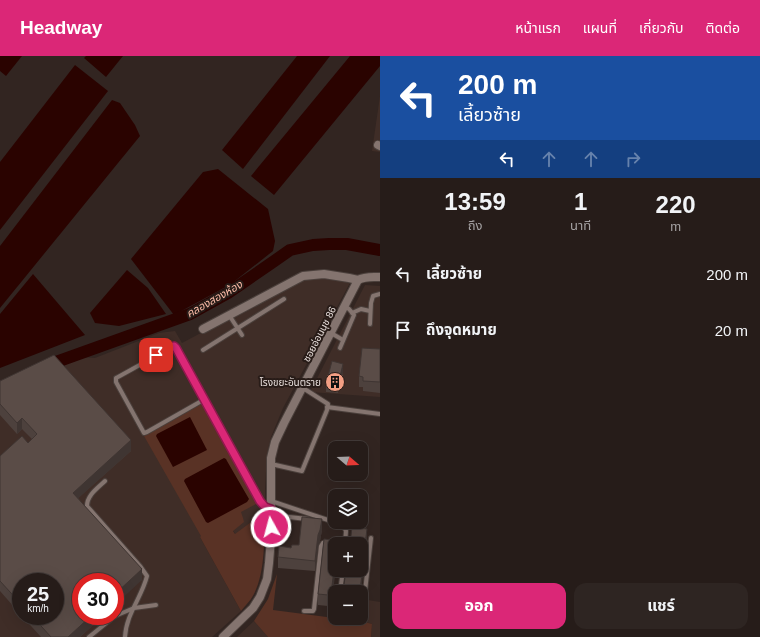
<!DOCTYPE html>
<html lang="th">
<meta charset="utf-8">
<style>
body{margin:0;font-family:Arial,"Noto Sans Thai",sans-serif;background:#2e2522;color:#f1f3f6;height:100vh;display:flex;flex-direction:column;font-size:15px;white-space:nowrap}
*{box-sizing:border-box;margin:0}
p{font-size:13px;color:#a4a1a2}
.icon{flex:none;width:22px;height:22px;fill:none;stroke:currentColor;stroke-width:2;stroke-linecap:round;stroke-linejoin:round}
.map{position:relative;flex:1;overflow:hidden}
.drawer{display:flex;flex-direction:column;background:#261c19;width:380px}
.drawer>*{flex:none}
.guide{background:#1a4fa0;color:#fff;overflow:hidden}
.needle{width:26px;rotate:109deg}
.tools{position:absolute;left:328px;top:385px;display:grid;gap:8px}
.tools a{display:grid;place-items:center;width:40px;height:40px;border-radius:8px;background:#261c19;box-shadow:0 4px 16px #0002,0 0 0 1px #423a38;font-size:20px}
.speed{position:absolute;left:12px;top:517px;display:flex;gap:8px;font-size:20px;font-weight:700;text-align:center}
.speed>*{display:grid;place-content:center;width:52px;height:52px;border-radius:50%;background:#261c19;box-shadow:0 4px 16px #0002,0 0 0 1px #423a38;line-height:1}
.speed small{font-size:10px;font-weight:400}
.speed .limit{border:6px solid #d22;background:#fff;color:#111}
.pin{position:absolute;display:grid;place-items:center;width:34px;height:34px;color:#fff;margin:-17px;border-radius:8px;box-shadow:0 2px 6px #0006}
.me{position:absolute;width:44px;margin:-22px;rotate:353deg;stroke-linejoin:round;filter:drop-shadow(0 0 3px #0008)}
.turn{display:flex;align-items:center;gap:14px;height:84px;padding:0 12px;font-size:18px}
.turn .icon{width:52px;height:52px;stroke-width:2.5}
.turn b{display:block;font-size:28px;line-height:34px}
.lanes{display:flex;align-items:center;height:38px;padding:0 12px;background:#0003;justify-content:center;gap:20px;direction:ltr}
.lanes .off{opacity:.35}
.eta{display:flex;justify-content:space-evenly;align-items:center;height:68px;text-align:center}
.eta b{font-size:24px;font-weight:700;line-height:28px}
.primary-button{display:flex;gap:8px;margin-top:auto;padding:8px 12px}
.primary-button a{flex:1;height:46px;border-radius:12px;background:#db2777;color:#fff;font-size:16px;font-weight:700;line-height:46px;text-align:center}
.primary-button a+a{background:#2e2522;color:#f1f3f6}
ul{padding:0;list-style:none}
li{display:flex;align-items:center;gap:12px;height:56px;padding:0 12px}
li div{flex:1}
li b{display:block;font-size:15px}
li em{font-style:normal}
header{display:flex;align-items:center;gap:24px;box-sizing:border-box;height:56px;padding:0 20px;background:#db2777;color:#fff}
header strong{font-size:19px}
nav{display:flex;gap:22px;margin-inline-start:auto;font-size:14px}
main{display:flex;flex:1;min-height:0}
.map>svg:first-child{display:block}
.built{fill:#3f2d27;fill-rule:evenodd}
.green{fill:#593225}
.water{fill:#2a0300}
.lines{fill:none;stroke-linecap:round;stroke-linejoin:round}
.river{stroke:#2a0300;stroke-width:12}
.lane-casing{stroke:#4b403c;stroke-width:6}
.street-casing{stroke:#4b403c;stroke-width:10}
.lane{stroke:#84746f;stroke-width:4}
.street{stroke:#84746f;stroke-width:8}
.wall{fill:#4d413d}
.shaded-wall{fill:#3f3532}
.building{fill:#5a4c47;stroke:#3f3532}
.route-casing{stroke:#8e194d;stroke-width:10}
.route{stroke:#db2777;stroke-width:7}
.labels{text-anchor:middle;stroke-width:4;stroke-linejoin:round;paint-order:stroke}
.street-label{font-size:10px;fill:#e8dfdc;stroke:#281c18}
.poi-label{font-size:10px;fill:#e8dfdc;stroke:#281c18;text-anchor:end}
.water-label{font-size:11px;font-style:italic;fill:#fcbca8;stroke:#281c18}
</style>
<header>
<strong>Headway</strong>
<nav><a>หน้าแรก</a><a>แผนที่</a><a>เกี่ยวกับ</a><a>ติดต่อ</a></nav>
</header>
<main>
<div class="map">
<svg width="380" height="581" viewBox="0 0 380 581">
<rect width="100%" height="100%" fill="#322521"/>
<!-- built -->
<g class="built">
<path d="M380,40V96L372,95Z"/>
<path d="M320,221L351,225L283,352L271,381L267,398L265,433V456L236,479L227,465L200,481L241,555L212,581H0V339L82,301L95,302L159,277L175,275L182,287L303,223ZM21,526H55V560H21ZM81,526H115V560H81Z"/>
<path d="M365,229L380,230V341L310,336Z"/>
<path d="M368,544L380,546V581H371L372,568L365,566Z"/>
<path d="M254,565L268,581H237Z"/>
</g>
<!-- green -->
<g class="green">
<path d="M203,347L228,392L258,447L241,456L243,462L244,466L233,475L235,478L265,456C264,482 266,521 251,543C248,547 244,551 241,555L200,481L201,480L144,380Z"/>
<path d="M277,518L273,554L365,566L372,568L371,581H268L254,565L268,543Z"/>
</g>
<!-- water -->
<g class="water">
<path d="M0,0H22L6,20L0,15Z"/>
<path d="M86,0H123L106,21L84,2Z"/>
<path d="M297,0H330L243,113L222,94Z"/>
<path d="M350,0H380V10L274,139L251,120Z"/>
<path d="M75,9L108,35L0,174V106Z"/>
<path d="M112,44L120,47L135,69L140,80L0,252V190Z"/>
<path d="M218,113L268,153L275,185L273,195L231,228L174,259L131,203L203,116Z"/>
<path d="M127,214L148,232L166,258L119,270L95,267L90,257Z"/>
<path d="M33,218L85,279L0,312V258Z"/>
<path d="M190,361L207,394L173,411L156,380L157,378Z"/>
<path d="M224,402L226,403L227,405L249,443L247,446L208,467L206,466L184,425L185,423Z"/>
</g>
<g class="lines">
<!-- river -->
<path class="river" d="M45,310L190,258L228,237L270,208L290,194L313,189L329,188H347L380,194"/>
<!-- lane casing -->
<g class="lane-casing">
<g id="lane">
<path d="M352,257L361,253L370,255"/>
<path d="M229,259L242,279"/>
<path d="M370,268L371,247L373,240L380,238"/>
<path d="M331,277L343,284"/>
<path d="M340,292L354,259L349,253L344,250"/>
<path d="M203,294L284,243"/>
<path d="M205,343L147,376L144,377L116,326V322L118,321L174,290L176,292L260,445L265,451L271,453"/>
<path d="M327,351L380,358"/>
<path d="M271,408L302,415L327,354L328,348L303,332"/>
<path d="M105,425C98,432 87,439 87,450L140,510L147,520C142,541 126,558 125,581"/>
<path d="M271,445L343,469L346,475L345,488"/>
<path d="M271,459L307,463"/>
<path d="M340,536L343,514"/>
<path d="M304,555H313L314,553L321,490L323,487L326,486L344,488"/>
<path d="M115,560L134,552L156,549"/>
<path d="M362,562L371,482"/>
<path d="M89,581L115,560"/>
</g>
</g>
<!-- street casing -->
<g class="street-casing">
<g id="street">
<path d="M378,89L380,90"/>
<path d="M203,273L303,220L324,218L349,222L358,224"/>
<path d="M223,581L253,552L260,541L267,523L269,507L271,482V402L275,386L284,367L358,224C365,220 372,221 380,221"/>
</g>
</g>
<!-- lane -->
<use href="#lane" class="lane"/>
<!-- street -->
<use href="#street" class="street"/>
</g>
<!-- wall -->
<g class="wall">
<path d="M380,293V337L363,335V331H359V320Z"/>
<path d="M343,316L338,337L326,336V328Z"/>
<path d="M0,325L131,395L78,442L142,524L81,560H103L80,581H41L22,560H55L21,526V559L0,535V400L28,387L32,383L22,373L17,378L0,359Z"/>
<path d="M322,474L320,485L318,490L315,515L278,512V501L291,492L299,489Z"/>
<path d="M367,481L363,512V519L361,514V488Z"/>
<path d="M338,488L331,548L328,547V550L318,549V538Z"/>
<path d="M341,562H358L357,564L341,563Z"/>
</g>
<!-- shaded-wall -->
<g class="shaded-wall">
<path d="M343,308V316L338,337V329Z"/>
<path d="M22,362V373L17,378V367Z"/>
<path d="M131,384V395L73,447V437Z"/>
<path d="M322,463V474L320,485L318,490L315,515V505L318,479Z"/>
<path d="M367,473V481L363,512V504Z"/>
<path d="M335,507V514H336L331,548V537Z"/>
<path d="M363,508V519L361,536H360Z"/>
<path d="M142,513V524L115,549V538Z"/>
<path d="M91,560H103L80,581H68Z"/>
</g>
<!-- building -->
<g class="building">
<path d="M362,292L380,293V326L363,325V321L359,320Z"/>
<path d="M54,299L131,384L73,437L142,513L115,538V526H81V560H91L68,581H51L32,560H55V526H21V548L0,525V400L22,380L28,387L37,378L22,362L17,367L0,348V325Z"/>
<path d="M332,305L343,308L338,329L326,328Z"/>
<path d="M302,461L322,463L320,474L318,479L315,505L278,501L279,490L291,492L292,489H299Z"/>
<path d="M352,471L367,473L363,504H361V488H350Z"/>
<path d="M324,483L338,485V488H335V507L331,537H328V539L318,538Z"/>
<path d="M361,508H363L360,536H343L346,514H361Z"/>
</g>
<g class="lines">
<!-- route casing -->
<g class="route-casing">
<path id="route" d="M156,299L174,290L176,292L260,445L265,451L271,453V471"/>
</g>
<!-- route -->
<use href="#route" class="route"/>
</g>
<!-- icons -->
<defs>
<g id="building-disc" transform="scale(1)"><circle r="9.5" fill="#f39f84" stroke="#281c18"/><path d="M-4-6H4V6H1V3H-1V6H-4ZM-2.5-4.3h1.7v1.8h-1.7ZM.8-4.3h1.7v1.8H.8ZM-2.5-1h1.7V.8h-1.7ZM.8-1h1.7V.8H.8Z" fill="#111"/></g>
</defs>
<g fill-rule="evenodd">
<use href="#building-disc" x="335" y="326"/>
</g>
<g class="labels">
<!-- street labels -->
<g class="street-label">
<text transform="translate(319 278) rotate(-63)" y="4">ซอยอ่อนนุช 86</text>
</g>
<!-- poi labels -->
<g class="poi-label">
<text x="321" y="330">โรงขยะอันตราย</text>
</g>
<!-- water labels -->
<g class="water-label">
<text transform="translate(214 243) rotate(-30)" y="4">คลองสองห้อง</text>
</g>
</g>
</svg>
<div class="tools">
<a><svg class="needle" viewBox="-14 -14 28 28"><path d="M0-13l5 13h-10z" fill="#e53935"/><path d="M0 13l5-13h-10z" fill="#a4a1a2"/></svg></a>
<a><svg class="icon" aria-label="layers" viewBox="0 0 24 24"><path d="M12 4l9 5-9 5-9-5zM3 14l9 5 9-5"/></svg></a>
<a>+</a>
<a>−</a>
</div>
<div class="speed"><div>25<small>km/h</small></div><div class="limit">30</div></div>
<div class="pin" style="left:156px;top:299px;background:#d93025"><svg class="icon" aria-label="arrive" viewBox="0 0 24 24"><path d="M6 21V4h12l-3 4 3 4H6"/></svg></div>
<svg class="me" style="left:271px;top:471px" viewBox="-20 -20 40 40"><circle r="17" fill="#db2777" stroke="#fff" stroke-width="3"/><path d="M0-11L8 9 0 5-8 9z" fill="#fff"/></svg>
</div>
<section class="drawer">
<div class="guide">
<div class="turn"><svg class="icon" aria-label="left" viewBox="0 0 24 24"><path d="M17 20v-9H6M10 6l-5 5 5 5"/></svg><div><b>200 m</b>เลี้ยวซ้าย</div></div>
<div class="lanes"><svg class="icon" aria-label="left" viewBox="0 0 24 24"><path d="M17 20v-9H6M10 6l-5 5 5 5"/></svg><svg class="icon off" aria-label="ahead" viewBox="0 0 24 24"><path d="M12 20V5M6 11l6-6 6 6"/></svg><svg class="icon off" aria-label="ahead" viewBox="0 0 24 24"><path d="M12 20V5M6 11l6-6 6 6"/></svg><svg class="icon off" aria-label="right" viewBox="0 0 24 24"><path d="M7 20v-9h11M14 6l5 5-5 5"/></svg></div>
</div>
<div class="eta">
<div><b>13:59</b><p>ถึง</p></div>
<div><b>1</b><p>นาที</p></div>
<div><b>220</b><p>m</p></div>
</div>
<ul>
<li><svg class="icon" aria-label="left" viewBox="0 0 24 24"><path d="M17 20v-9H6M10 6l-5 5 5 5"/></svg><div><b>เลี้ยวซ้าย</b></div><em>200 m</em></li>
<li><svg class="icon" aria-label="arrive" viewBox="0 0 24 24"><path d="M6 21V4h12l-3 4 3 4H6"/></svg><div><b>ถึงจุดหมาย</b></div><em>20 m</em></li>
</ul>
<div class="primary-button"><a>ออก</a><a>แชร์</a></div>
</section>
</main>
